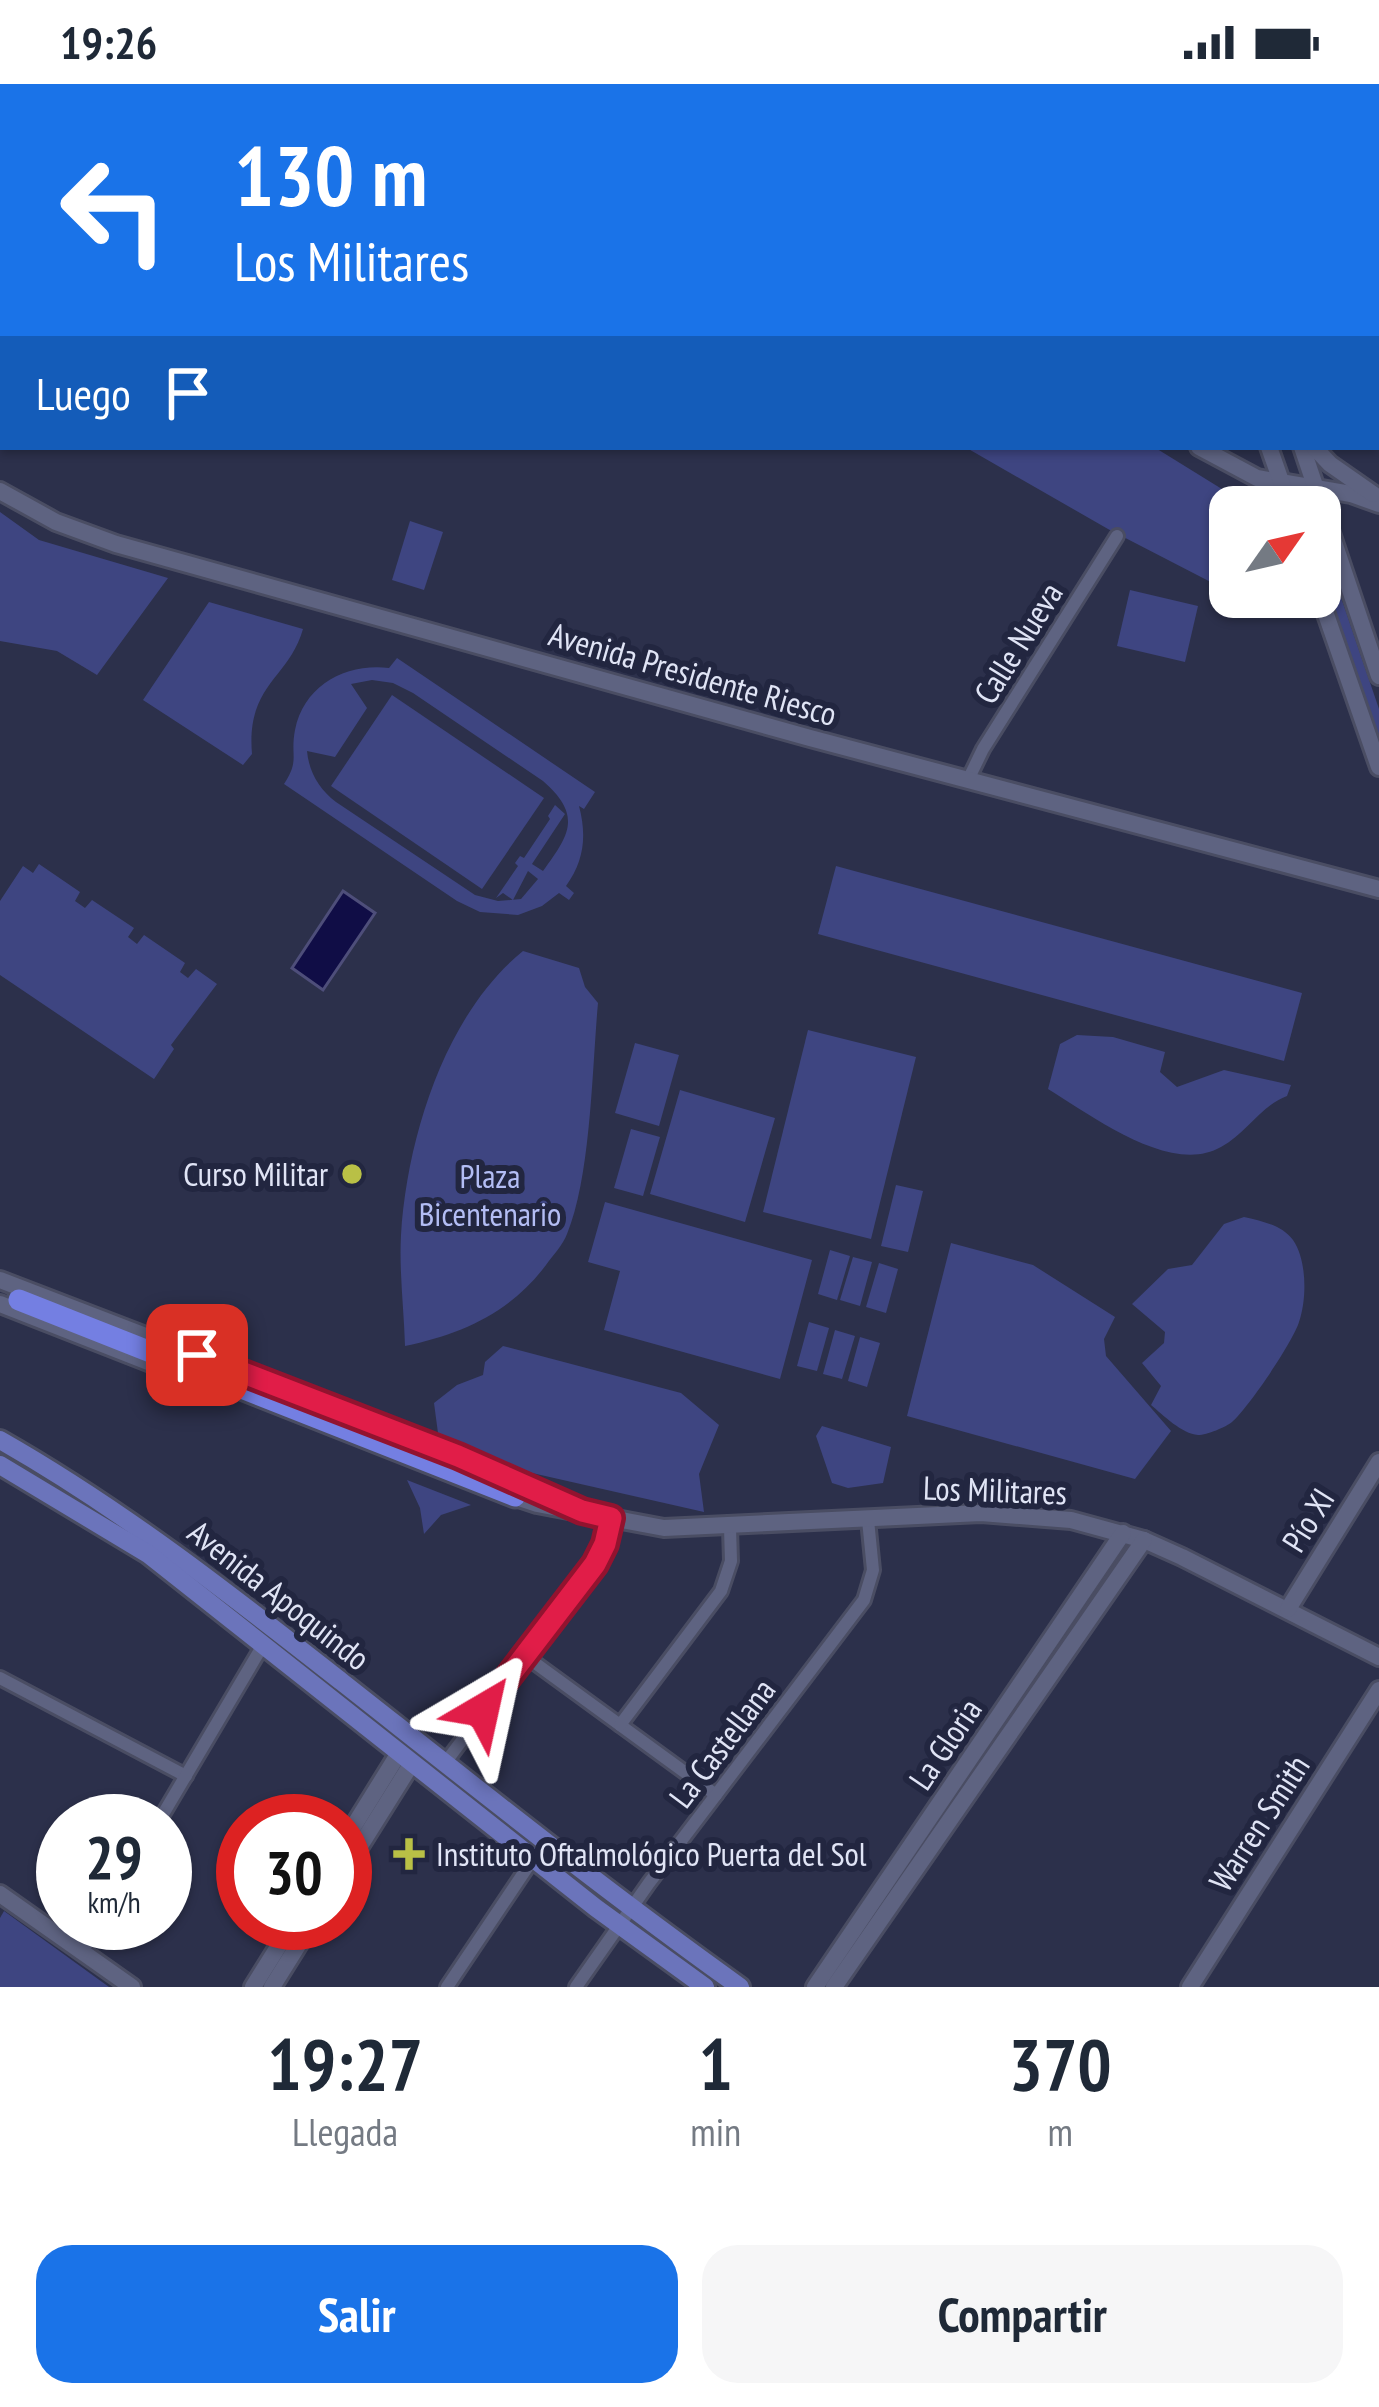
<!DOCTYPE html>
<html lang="es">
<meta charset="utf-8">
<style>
body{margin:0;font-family:"PT Sans Narrow",sans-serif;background:#f6f6f7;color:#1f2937;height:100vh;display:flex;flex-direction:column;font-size:45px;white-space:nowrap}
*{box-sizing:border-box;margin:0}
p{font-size:39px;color:#747a83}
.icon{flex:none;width:66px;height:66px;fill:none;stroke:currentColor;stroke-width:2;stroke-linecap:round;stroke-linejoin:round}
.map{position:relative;height:1903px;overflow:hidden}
.drawer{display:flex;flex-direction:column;background:#fff;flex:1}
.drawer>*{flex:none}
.top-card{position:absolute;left:0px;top:0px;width:1380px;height:366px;box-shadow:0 3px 9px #0004;background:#1a73e8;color:#fff;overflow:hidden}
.needle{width:78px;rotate:56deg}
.buttons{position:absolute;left:1209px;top:402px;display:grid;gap:24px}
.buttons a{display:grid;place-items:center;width:132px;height:132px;border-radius:24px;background:#fff;box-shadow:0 3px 9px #0004;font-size:60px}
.speed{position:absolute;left:36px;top:1710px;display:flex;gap:24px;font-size:60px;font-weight:700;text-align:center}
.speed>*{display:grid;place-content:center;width:156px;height:156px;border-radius:50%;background:#fff;box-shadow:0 3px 9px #0004;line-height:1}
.speed small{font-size:30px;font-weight:400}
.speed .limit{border:18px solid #d22;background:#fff;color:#111}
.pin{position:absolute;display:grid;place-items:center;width:102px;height:102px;color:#fff;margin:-51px;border-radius:24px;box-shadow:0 6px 18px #0006}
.me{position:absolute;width:132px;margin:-66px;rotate:36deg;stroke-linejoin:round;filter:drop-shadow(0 0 9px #0008)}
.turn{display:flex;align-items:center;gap:42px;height:252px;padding:0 36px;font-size:54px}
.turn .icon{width:156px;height:156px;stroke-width:2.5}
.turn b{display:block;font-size:84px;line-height:102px}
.then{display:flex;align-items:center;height:114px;padding:0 36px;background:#0003;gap:24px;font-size:45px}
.eta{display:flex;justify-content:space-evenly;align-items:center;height:204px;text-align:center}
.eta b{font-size:72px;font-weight:700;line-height:84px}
.cta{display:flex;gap:24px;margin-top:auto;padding:24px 36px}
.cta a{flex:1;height:138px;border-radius:36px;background:#1a73e8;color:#fff;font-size:48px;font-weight:700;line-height:138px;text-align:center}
.cta a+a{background:#f6f6f7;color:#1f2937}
.status{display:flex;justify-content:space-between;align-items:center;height:84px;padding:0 60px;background:#fff;direction:ltr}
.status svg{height:33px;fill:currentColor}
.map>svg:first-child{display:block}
.green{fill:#3e4581;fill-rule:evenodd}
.water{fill:#100d46;stroke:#4e4e7a;stroke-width:3}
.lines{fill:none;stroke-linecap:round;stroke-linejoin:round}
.highway-tunnel{stroke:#474b64;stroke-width:21;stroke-dasharray:21 10;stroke-linecap:butt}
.street-casing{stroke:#4a4d63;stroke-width:18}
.secondary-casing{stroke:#4a4d63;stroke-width:22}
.primary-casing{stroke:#4a4d63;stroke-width:24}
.highway-casing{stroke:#4a4d63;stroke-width:27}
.street{stroke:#5e6381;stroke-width:12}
.secondary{stroke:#5e6381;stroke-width:16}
.primary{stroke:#6b74bb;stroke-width:18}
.highway{stroke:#747fe2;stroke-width:21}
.route-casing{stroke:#92132f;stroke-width:30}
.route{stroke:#e11d48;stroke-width:21}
.poi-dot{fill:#b9c046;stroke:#222640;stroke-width:4.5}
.labels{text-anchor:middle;stroke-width:12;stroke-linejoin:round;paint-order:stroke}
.street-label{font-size:33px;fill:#e0e4f5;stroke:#222640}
.poi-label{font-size:33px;fill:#e0e4f5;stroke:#222640;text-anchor:end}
.park-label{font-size:33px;fill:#b3bdf4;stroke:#222640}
</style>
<div class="status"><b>19:26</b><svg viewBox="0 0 49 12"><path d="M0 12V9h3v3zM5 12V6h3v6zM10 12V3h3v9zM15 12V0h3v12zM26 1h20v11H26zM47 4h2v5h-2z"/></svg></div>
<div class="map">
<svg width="1379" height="1903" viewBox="0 0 1379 1903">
<rect width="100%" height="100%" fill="#2c304b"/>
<!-- green -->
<g class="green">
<path d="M965,363H1154L1251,423H1230V508L1108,445Z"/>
<path d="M0,428L39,456L168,494L97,591L57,567L0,557Z"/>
<path d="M410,437L443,448L424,506L392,496Z"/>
<path d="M1320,470L1343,519L1379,625V665L1320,495Z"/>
<path d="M1130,506L1198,522L1185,578L1117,562Z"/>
<path d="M209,518L303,545C289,595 246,600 252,670L243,681L143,616Z"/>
<path d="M397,574L595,708L584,725L579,722C587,752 584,777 566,802L574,809L569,816L559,809L542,822L518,831L480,828L457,817L284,700C300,676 290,672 295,646C304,601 346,579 389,584ZM372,596L393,599L413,609L543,697C583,732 569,751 543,787L532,780L565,730L555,721L548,732L550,735L524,774L520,772L515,779L518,782L496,814L503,809L513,816L528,787L538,795L521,815L498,817L475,811L336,718C319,705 309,688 307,667L335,673L367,624L351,600Z"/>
<path d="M392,611L544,714L482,805L331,702Z"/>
<path d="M39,780L80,808L75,817L85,824L92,816L134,844L128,853L137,860L144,851L185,879L180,888L188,894L196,885L217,900L171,961L174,965L154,995L0,891V817L23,782L33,789Z"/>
<path d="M836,782L1302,909L1284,977L818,850Z"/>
<path d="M523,867L579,884L585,903L598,919C592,984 591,1092 567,1150C563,1161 553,1171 546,1181C510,1229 462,1250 405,1262C404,1226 399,1187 401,1151C407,1054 445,930 523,867Z"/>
<path d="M808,946L916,973L871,1155L763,1128Z"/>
<path d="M1077,951L1113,953L1165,968L1160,988L1177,1003L1224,986L1291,1001L1287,1012C1260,1022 1247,1049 1221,1063C1170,1092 1091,1031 1048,1005L1060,960Z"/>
<path d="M635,959L679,971L659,1042L615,1029Z"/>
<path d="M680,1006L775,1034L745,1138L650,1110Z"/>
<path d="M631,1045L660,1053L643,1112L614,1104Z"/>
<path d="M896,1101L923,1107L908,1168L881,1162Z"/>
<path d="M605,1118L812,1176L780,1295L604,1246L620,1187L588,1178Z"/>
<path d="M1244,1133C1261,1137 1282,1141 1293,1156C1307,1176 1307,1215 1299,1238C1293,1258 1248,1324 1232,1338C1226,1343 1207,1351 1198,1351C1182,1350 1163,1331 1151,1321L1161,1302L1142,1279L1164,1259L1165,1248L1132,1220L1168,1185L1192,1181L1224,1140Z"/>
<path d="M951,1159L1033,1181L1115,1233L1104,1255L1106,1272L1171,1347L1135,1395L907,1332Z"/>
<path d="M830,1166L850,1172L837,1216L818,1210Z"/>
<path d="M853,1173L872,1178L860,1222L840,1216Z"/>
<path d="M879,1179L898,1185L886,1229L866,1223Z"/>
<path d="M809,1238L829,1244L817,1287L797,1282Z"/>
<path d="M835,1246L855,1252L842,1295L823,1290Z"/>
<path d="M860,1253L880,1259L867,1303L848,1297Z"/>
<path d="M503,1262L681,1309L719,1341L699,1390L704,1428L532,1389L438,1349L434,1319L457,1301L483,1291L485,1278Z"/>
<path d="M822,1342L891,1363L883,1399L848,1404L832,1399L816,1352Z"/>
<path d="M407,1396L471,1421L441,1431L424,1450L420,1424Z"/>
<path d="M4,1827L109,1903H0V1834Z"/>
</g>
<!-- water -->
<path class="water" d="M343,807L375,829L323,906L292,884Z"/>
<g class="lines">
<!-- highway-tunnel -->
<g class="highway-tunnel">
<path d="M188,3L191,0"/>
<path d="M205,3L209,0"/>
<path d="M0,238L3,233"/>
</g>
<!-- street casing -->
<g class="street-casing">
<g id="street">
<path d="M801,0V3"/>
<path d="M1081,3V0"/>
<path d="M968,696L983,665L1117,452"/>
<path d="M524,1571L716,1711"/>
<path d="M0,1594L186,1692"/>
<path d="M620,1641L721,1507L731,1477L730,1444"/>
<path d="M445,1679L595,1480L605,1461L611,1434"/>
<path d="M159,1737L263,1561"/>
<path d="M82,1868L99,1839"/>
<path d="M447,1903L533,1775"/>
<path d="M576,1903L649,1799L864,1516L873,1486L868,1436"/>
</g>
</g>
<!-- secondary casing -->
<g class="secondary-casing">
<g id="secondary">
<path d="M568,0L572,3"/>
<path d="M1136,0L1137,3"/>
<path d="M1199,363L1257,394L1351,410L1379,420"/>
<path d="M1269,363L1290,423"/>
<path d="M1302,363L1379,592"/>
<path d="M1314,363L1330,380L1373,410"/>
<path d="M0,407L56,438L116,460L810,654L1379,805"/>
<path d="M1320,513L1379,683"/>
<path d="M0,1196L457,1372L568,1420"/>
<path d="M0,1220L184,1292"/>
<path d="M507,1410L537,1420L664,1444L981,1429L1071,1436L1144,1456L1182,1473L1379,1573"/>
<path d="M1288,1525L1379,1378"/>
<path d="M345,1756L399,1669"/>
<path d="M345,1786L412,1679"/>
<path d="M0,1810L132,1903"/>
<path d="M253,1903L293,1839"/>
<path d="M272,1903L312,1839"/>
<path d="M815,1903L1123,1449"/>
<path d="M834,1903L1144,1456"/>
<path d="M1190,1903L1379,1606"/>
</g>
</g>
<!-- primary casing -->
<g class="primary-casing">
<g id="primary">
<path d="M1216,0L1222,3"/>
<path d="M134,3L137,0"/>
<path d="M1272,3L1280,0"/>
<path d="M0,181L3,177"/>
<path d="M0,314L3,309"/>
<path d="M0,1356C123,1426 231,1511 342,1598C473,1701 604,1806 740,1903"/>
<path d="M0,1381L148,1470L596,1824L705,1903"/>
</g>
</g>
<!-- highway casing -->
<g class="highway-casing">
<g id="highway">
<path d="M1156,0L1157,3"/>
<path d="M235,3L241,0"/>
<path d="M0,259L3,254"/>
<path d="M19,1216L515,1412"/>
</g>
</g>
<!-- street -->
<use href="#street" class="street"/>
<!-- secondary -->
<use href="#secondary" class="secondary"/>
<!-- primary -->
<use href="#primary" class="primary"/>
<!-- highway -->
<use href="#highway" class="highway"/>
</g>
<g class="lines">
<!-- route casing -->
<g class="route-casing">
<path id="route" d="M197,1271L458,1372L582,1427L611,1434L605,1460L595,1480L483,1626"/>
</g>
<!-- route -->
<use href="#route" class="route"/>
</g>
<!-- markers -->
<g class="poi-dot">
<circle cx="352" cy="1090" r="12"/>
<path d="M403 1752h12v12h12v12h-12v12h-12v-12h-12v-12h12z"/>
</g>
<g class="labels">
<!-- street labels -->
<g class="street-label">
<text transform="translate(1018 559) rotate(-58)" y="12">Calle Nueva</text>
<text transform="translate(693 590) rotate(16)" y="12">Avenida Presidente Riesco</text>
<text transform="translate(995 1406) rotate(2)" y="12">Los Militares</text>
<text transform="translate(1308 1436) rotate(-58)" y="12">Pío XI</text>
<text transform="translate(279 1511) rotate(38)" y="12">Avenida Apoquindo</text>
<text transform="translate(722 1659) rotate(-53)" y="12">La Castellana</text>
<text transform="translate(945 1660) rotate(-56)" y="12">La Gloria</text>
<text transform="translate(1259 1739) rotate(-57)" y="12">Warren Smith</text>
</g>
<!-- poi labels -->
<g class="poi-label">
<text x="328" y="1102">Curso Militar</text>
<text x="436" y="1782" text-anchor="start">Instituto Oftalmológico Puerta del Sol</text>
</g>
<!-- park labels -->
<g class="park-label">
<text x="490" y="1104">Plaza<tspan x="490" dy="38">Bicentenario</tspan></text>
</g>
</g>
</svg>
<div class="buttons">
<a><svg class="needle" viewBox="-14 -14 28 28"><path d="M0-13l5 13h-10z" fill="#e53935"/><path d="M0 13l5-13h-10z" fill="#747a83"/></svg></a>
</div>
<div class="speed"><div>29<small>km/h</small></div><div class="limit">30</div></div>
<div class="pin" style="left:197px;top:1271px;background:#d93025"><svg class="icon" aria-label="arrive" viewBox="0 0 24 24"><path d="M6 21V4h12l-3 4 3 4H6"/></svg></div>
<svg class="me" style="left:483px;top:1626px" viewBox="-20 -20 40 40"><path d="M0-17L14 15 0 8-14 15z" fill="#e11d48" stroke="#fff" stroke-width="4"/></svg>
<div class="top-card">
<div class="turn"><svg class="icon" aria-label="left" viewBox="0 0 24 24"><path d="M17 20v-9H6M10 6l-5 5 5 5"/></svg><div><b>130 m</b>Los Militares</div></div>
<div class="then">Luego<svg class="icon" aria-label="arrive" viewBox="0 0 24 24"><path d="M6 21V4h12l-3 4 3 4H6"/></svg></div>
</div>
</div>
<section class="drawer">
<div class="eta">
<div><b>19:27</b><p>Llegada</p></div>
<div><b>1</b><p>min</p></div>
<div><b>370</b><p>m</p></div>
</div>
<div class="cta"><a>Salir</a><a>Compartir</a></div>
</section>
